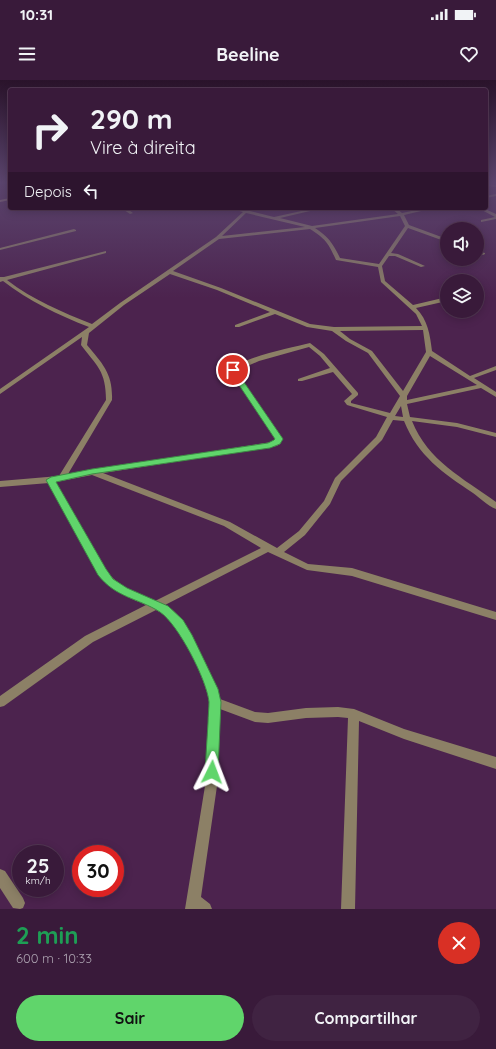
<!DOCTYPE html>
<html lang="pt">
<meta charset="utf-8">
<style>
body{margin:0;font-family:Quicksand,sans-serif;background:#402342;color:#f1f3f6;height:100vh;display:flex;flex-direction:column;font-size:15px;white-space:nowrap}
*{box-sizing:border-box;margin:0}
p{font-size:13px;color:#aba1af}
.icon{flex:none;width:22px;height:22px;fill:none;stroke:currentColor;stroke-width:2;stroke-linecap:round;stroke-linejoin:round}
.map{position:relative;height:829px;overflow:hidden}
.side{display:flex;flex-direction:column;background:#391a3a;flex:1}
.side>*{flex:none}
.banner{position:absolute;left:8px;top:8px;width:480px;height:122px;border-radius:4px;box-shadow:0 2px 10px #0003,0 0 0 1px #533854;background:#391a3a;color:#f1f3f6;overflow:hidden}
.buttons{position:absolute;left:440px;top:142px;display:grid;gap:8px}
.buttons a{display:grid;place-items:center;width:44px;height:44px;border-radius:50%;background:#391a3a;box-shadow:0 2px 10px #0003,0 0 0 1px #533854;font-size:20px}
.speed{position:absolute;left:12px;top:765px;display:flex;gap:8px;font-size:20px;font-weight:700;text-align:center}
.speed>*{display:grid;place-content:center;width:52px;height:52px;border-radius:50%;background:#391a3a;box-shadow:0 2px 10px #0003,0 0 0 1px #533854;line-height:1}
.speed small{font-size:10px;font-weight:400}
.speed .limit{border:6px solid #d22;background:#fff;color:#111}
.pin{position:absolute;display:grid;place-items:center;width:34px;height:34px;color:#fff;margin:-17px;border:2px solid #fff;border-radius:50%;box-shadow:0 1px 4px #0007}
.me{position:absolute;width:44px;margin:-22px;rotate:3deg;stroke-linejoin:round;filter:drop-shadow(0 0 3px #0008)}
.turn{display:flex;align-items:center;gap:14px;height:84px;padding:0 16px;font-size:18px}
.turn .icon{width:52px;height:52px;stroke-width:2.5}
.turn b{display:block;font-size:28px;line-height:34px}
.then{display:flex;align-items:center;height:38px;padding:0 16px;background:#0003;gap:8px;font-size:15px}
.round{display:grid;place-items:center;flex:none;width:42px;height:42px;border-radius:21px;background:#402342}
.summary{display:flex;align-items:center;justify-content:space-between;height:68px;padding:0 16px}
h1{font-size:24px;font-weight:700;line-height:30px;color:#1e9e55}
.button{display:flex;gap:8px;margin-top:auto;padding:8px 16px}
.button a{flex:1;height:46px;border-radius:24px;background:#60d56b;color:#111;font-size:16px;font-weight:700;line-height:46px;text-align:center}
.button a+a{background:#402342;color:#f1f3f6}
.status{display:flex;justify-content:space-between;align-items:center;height:28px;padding:0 20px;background:#391a3a;direction:ltr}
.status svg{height:11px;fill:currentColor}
header{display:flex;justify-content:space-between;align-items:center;height:52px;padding:0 16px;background:#391a3a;font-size:18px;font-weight:700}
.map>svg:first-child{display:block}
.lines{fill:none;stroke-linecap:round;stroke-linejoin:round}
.street{fill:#8c8066;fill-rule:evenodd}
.secondary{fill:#bda97f;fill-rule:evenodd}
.route{fill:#60d56b;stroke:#3e8a46}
</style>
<div class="status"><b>10:31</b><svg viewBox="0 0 49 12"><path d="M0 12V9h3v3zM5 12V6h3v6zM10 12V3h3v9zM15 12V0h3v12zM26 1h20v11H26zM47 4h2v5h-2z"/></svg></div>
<header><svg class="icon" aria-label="menu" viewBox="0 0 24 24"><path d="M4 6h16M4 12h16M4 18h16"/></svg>Beeline<svg class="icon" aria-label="heart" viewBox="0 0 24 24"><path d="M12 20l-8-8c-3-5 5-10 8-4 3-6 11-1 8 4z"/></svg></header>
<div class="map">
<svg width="496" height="829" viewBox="0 0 496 829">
<rect width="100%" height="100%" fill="#4c234e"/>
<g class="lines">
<!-- street -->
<g class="street">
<path d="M486,104L496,105V107L486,106Z"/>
<path d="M496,114V116L486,118V116Z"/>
<path d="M121,128H126L133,133L130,134Z"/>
<path d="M229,128L246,130L274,137L315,128H323L280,138L312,146L398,134L391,128H396L402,133L426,128H434L404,135L409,145L447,159V162L408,148L391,173L398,174L425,186L421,187L395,176H389L382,186L385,201L413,225L447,217V221L416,228C428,240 430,255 432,271L470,296L496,286V290L474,298L496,312V317L481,308L407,324L410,337L457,343L496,353V357L457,347L412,341C428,381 463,398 496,422V429C488,426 480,418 473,413C443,393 418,376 404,341L393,340L382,360L341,401L330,424L305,455L284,472L308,484L352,488L496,532V540L352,496L307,490L268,472L165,525C187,535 207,587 217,609L220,619L255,632L268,633L306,628L338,627L354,629L404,649L496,677V689L404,659L359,641L355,829H341L348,638L338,637L306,638L268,643L255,642L220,629L217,706L201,817L210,824L212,829H185L205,706L210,622C204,597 180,540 156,530L93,562L4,626L0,627V616L85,556L146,525C128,517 111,511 99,494L49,403L0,407V401L59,396L106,320C106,291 97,286 81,265L82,257L0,314V309L89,247C58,235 29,221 3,201L0,202V197H4L106,171V173L7,200C33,220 62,232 92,244L120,223L216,157L243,132ZM246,133L305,147L222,156ZM400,136L405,146L379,184L340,178C334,165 328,156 315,148ZM310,149C327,160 328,163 336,180L378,187L381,202L416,234L422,246L334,247L310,244L221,208L173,191L219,159ZM170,194L217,210L270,232L235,245V247H239L275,234L307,247L332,251L346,261L368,273L400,316L390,333L351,323V321L358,315V313L324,274L310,263C291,268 243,277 230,290L275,359L272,362L68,394L112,320C113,294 103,284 87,265L89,253L124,225ZM423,250L426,272L403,311L372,271L350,259L340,251ZM309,267L320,276L330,288L298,299V301H302L333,292L352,314L344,321L347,325L387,337L376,357L335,398L324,421L299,451L277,468L230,442L103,393L277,366L283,359L236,291L259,281ZM430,276L477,305L407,320V316ZM401,326L403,337L395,336ZM92,395L224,446L261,468L155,521C136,513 118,506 105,490L56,402Z"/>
<path d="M478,128H483L496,134V139L481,142V140L495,137Z"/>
<path d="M74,149L76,150V151L0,170V168Z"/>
<path d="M477,171L485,173V174L483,175L477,174Z"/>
<path d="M0,789L5,791L23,818L25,823L23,828L20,829L13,828L0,808Z"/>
</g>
<!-- secondary -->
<path class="secondary" d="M10,118V120L0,122V120Z"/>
</g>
<!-- sky -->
<linearGradient id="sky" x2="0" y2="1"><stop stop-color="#2a132b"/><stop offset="0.47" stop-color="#5b456e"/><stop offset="1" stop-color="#5b456e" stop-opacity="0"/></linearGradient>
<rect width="496" height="218" fill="url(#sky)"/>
<!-- route -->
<path class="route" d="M233,288L235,289L283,359L280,364L270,368L92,394L56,402L106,489L113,499L127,508L168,526L183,540L192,555L218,609L221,622L218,692L216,696L212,698L207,696L205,692C206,675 207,659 208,643C208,636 209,628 209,622C207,600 178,544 160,532C138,518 116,518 98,495L46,400L51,397L92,389L268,363L274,360L275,359L229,290Z"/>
</svg>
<div class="buttons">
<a><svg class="icon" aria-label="sound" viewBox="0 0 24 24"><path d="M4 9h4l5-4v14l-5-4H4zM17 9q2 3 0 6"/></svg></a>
<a><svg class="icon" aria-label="layers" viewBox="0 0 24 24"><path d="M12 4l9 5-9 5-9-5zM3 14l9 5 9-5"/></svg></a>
</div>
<div class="speed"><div>25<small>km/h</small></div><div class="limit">30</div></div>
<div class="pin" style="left:233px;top:290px;background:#d93025"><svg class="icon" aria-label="arrive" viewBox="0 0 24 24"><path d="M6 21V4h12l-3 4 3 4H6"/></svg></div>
<svg class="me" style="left:212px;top:692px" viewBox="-20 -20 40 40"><path d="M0-17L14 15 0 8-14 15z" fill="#60d56b" stroke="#fff" stroke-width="4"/></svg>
<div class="banner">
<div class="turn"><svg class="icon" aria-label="right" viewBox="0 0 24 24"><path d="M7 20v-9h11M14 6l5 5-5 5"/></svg><div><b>290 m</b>Vire à direita</div></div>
<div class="then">Depois<svg class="icon" aria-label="left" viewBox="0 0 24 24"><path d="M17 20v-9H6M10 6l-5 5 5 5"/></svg></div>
</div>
</div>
<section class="side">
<div class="summary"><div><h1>2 min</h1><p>600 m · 10:33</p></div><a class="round" style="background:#d93025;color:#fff"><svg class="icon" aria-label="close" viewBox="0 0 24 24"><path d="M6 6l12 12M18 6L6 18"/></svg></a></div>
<div class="button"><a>Sair</a><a>Compartilhar</a></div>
</section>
